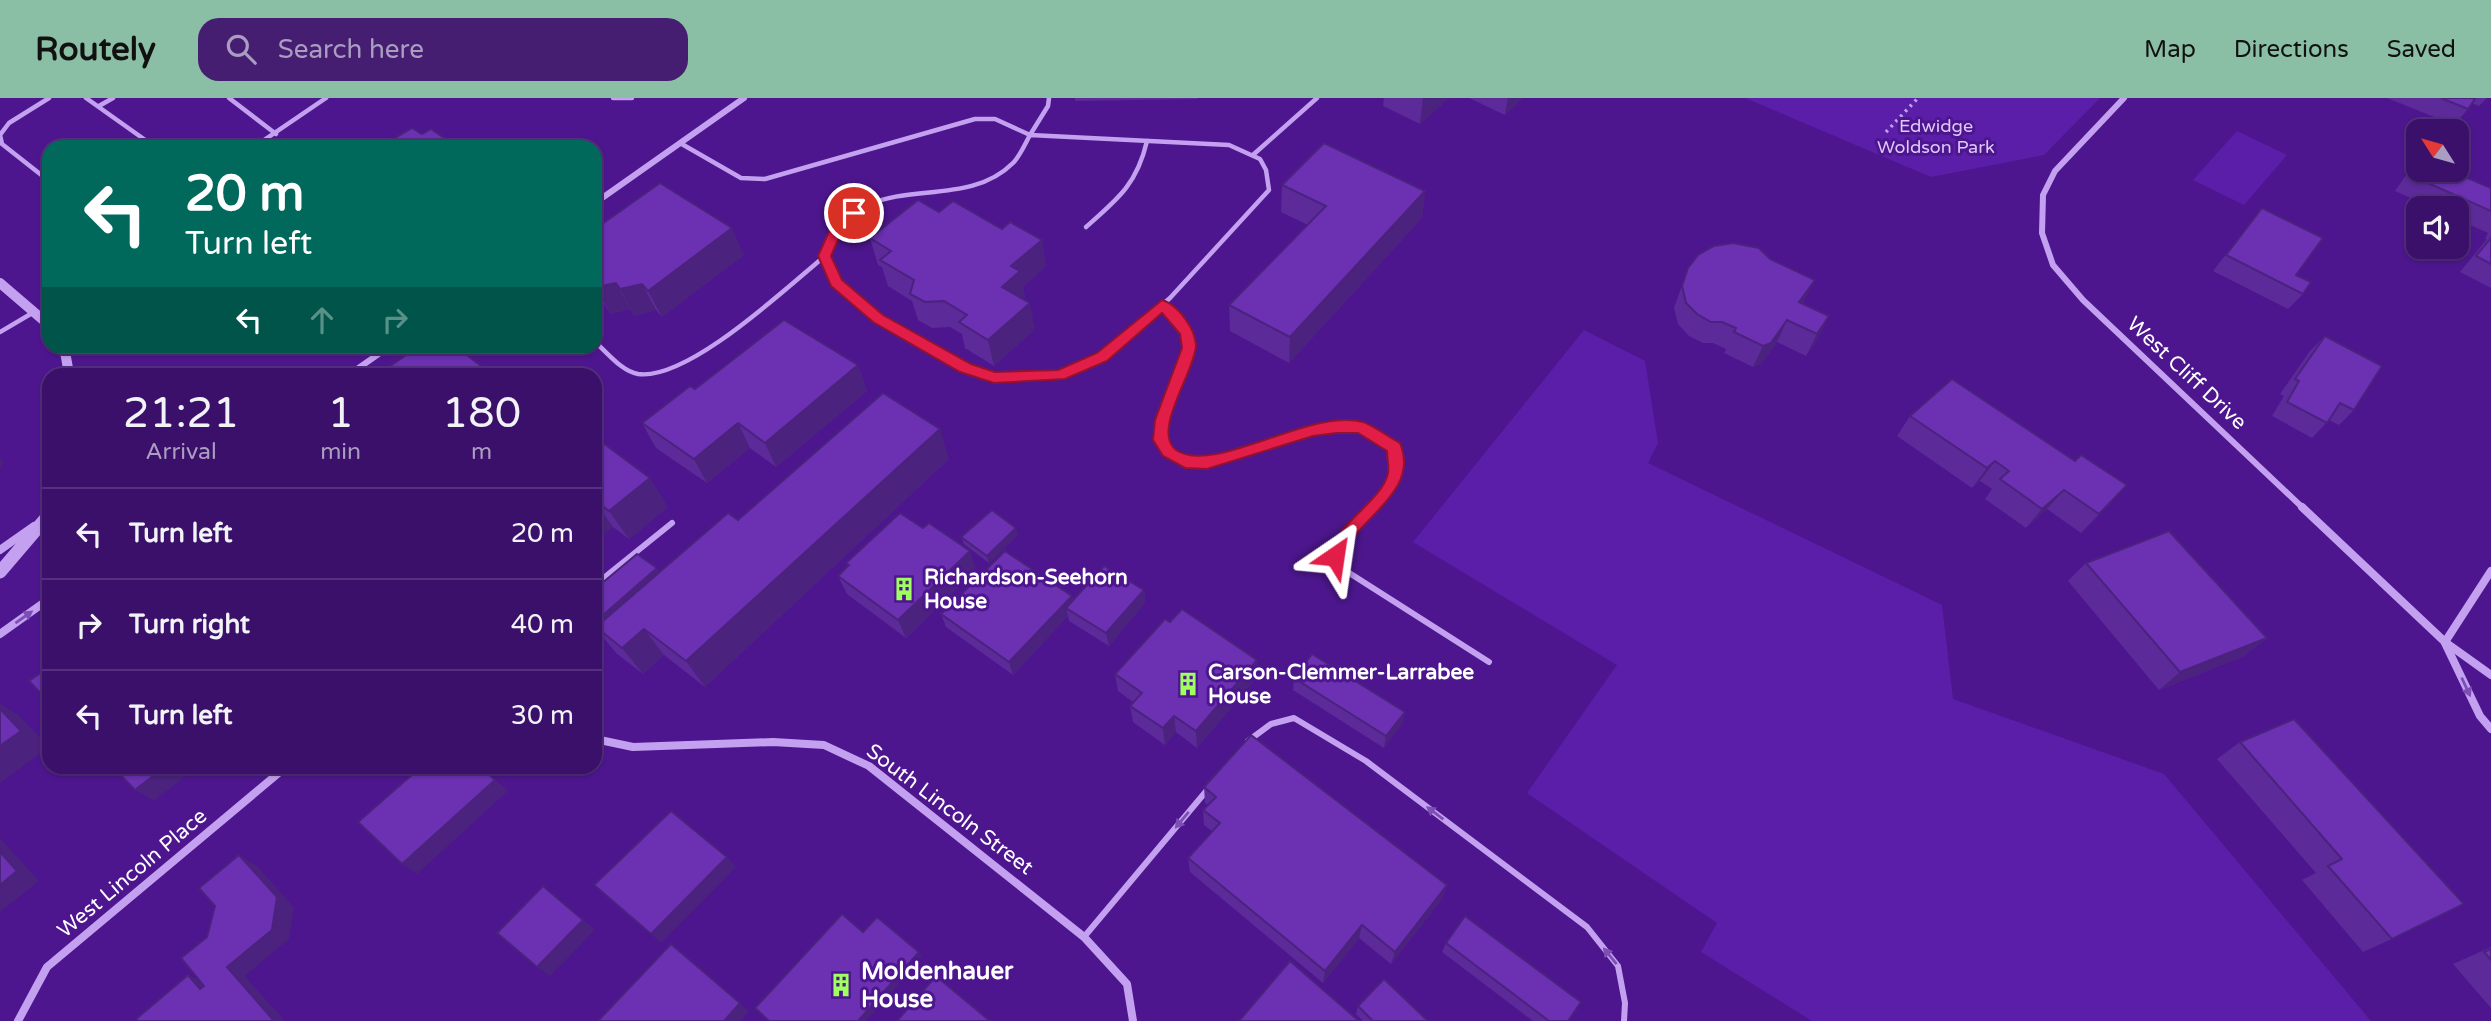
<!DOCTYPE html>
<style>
body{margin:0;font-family:"Varela Round",sans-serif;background:#451e72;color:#f1f3f6;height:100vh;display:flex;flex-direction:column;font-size:26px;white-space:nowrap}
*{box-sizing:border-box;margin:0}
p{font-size:23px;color:#ab9dc1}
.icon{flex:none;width:38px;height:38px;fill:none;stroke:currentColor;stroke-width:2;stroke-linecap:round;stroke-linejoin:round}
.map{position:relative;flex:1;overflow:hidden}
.panel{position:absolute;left:42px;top:270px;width:560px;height:406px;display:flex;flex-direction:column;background:#3a106a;border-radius:21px;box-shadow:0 2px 5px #0004,0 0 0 2px #54307e}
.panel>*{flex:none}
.guide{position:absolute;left:42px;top:42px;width:560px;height:214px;border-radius:21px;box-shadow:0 2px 5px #0004,0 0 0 2px #54307e;background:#00695c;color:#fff;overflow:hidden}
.needle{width:46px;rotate:307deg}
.controls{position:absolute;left:2406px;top:21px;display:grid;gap:14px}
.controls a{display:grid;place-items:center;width:63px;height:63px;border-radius:14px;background:#3a106a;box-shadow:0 2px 5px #0004,0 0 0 2px #54307e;font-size:35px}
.pin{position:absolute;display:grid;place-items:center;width:60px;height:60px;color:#fff;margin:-30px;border:4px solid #fff;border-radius:50%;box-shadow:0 2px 7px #0007}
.me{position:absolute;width:77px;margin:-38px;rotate:32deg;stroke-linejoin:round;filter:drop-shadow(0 0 5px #0008)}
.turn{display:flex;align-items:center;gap:24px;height:147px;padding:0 28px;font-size:32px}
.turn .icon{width:91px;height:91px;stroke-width:2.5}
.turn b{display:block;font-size:49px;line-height:60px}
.lanes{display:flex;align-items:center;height:66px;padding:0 28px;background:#0003;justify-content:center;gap:35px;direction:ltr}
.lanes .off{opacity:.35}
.eta{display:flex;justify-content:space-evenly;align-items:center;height:119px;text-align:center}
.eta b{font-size:42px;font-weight:600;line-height:49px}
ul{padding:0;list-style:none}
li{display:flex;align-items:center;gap:21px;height:91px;padding:0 28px;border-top:2px solid #54307e}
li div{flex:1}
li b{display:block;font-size:26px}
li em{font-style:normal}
header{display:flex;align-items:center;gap:42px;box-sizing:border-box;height:98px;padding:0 35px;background:#8abfa5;color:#111}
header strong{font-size:33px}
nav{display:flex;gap:38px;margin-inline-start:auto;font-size:24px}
.search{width:490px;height:63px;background:#451e72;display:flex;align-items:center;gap:18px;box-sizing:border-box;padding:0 24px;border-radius:21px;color:#ab9dc1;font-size:26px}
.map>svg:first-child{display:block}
.green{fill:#5b1ea8}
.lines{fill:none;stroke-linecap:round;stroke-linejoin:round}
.path{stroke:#c4a1f0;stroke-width:3.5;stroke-dasharray:2.5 4.5;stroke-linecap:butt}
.service-far1{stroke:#c4a1f0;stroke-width:4.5}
.service{stroke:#c4a1f0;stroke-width:6}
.minor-far1{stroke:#c4a1f0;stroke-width:6}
.minor{stroke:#c4a1f0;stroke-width:8}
.tertiary-far1{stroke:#c4a1f0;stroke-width:10}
.tertiary{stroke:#c4a1f0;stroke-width:13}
.wall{fill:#5c2a99}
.shaded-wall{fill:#4b227d}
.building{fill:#6b31b2;stroke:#4b227d;stroke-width:2}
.oneway{fill:#7d4eb5}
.route{fill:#e11d48;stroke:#92132f;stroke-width:2}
.labels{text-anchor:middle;stroke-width:6;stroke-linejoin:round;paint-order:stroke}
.far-park-label{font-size:18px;fill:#dfc8fb;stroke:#4d168e}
.street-label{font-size:21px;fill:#fff;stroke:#4d168e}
.poi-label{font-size:21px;font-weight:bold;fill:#fff;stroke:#4d168e;text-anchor:start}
.near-poi-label{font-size:24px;font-weight:bold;fill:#fff;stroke:#4d168e;text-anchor:start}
</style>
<header>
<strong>Routely</strong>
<div class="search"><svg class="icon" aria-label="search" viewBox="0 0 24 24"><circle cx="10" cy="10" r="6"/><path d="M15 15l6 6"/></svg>Search here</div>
<nav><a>Map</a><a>Directions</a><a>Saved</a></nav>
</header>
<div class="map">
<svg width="2491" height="923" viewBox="0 0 2491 923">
<rect width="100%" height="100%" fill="#4d168e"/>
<!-- green -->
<g class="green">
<path d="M1745,0H2100L2044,57L1931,79Z"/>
<path d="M2237,33L2287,57L2244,107L2193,82Z"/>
<path d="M1584,232L1645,263L1658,345L1648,365L1942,507L1953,601L2164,676L2371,923H1812L1701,854L1717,825L1527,695L1617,567L1413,444Z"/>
</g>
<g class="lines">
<!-- path -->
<path class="path" d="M1886,34L1918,0"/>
<!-- service-far1 -->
<g class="service-far1">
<path d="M49,0L9,25L0,37L2,46L49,83"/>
<path d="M86,0L155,49"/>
<path d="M229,0L276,36"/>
<path d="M613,0H632"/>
<path d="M99,8L113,0"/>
<path d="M1030,37L1229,47L1260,61L1266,72L1269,92L1170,200L1102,259L1060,277L994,280L966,270L878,220L836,184L825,158C858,62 957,121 1013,65C1020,58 1025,46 1030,37Z"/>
<path d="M1030,37L1048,8L1049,0"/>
<path d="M680,45L741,80L765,81L975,21H995L1030,37"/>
<path d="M254,49L326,0"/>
<path d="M1254,56L1317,0"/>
<path d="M1086,129C1118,101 1137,86 1147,43"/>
<path d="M1162,207C1171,215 1183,223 1187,235C1198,272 1139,328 1171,356C1195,377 1232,357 1258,349C1289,339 1330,320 1362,331C1374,335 1384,344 1395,350C1395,376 1389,392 1370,411"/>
<path d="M0,234L34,214"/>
<path d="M595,244C607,254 621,273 638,276C688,283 786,190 825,158"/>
<path d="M274,248H278"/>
</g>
<!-- service -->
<g class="service">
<path d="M1372,409L1351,430L1335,458L1343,471L1489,564"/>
<path d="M595,487L672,425"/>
<path d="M1248,643L1271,626L1294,620L1366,663L1587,829L1618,868L1625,905L1624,923"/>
<path d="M1084,839L1208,691"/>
</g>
<!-- minor-far1 -->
<g class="minor-far1">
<path d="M2124,0L2055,73L2043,97L2042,135L2053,167L2083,202L2304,411"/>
<path d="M595,105L744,0"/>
<path d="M350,276L390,248"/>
</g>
<!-- minor -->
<g class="minor">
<path d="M2302,409L2445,544L2491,577"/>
<path d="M0,452L34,428"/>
<path d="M0,536L49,501"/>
<path d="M2445,544L2491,473"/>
<path d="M2445,545L2480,618L2491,631"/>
<path d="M595,641L633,649L773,644L824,647L869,668L1084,839L1127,886L1133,923"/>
<path d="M18,923L47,869L287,668"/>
</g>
<!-- tertiary-far1 -->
<g class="tertiary-far1">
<path d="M0,185L49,227"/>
<path d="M64,248L69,276"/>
</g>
<!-- tertiary -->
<path class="tertiary" d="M0,474L47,419L49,412"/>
</g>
<!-- wall -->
<g class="wall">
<path d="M1075,0H1198V1L1075,3Z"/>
<path d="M1384,0H1449L1420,26L1383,8Z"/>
<path d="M1469,0H1523L1505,17Z"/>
<path d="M2387,0H2487L2479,8L2472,5L2468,11L2454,27Z"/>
<path d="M2418,63V72L2491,90V190L2460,174L2487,141H2485L2488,135L2457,121V110H2433L2395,93L2407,76Z"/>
<path d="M1282,87L1425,93L1422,120L1289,265L1230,233L1229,207L1308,127L1281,114Z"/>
<path d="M2262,110L2296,177L2303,196L2288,211L2213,173Z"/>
<path d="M939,114L1042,142L1046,168L1023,189L1025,200L1023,201L1035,231L994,268L965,250L962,236L950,229L932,230L918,222L912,203L888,188L882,169L878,167L870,140Z"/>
<path d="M595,131L744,157L662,219L656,212L634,218L630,211L611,216L595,193Z"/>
<path d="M1770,161L1804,203L1802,206L1829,218L1818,240L1806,258L1777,244L1761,266L1753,269L1724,255L1726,251L1713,245H1703L1689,238L1678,226L1674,210L1688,170Z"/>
<path d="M2325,238L2354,312L2339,327L2329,322L2312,340L2272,318L2284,298L2280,296L2310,253Z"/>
<path d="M858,267L867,293L776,369L750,350L707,385L656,350L642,325L695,291Z"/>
<path d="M1910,318L2109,407L2081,435L2047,411L2026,430L1985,401L1992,391L1980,383L1972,390L1897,338Z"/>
<path d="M595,339L668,409L629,441L613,429L595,443Z"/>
<path d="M949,361L705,589L664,557L643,576L617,556L603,539L595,546V491L659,474L738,422Z"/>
<path d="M923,430L976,472L906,540L847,496L838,478L848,469L846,465Z"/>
<path d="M1018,437L989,465L964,446L961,439Z"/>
<path d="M2086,465L2267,540L2244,558L2159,592L2068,483Z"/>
<path d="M1144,492L1145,505L1109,548L1069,523L1068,518L1013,577L946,529L941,516L1072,498L1073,502Z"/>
<path d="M1170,524L1257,562V579L1197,650L1176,634L1165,647L1133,624L1130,608L1133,604L1118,593L1115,576Z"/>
<path d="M1294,580L1405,614L1402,626L1384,650L1293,592Z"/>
<path d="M2294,621L2392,841L2363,854L2302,782L2316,775L2217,661L2240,644Z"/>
<path d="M1204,689L1447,787L1442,801L1391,866L1359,840L1323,885L1190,774L1188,760L1212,733L1204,727L1203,712L1208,707L1205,705Z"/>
<path d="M1446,845L1568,923H1533L1442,854Z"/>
<path d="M2491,849V910L2453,866Z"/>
<path d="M1358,908L1428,923H1363L1356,916Z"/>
</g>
<!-- shaded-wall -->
<g class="shaded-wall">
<path d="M1423,0H1449L1420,26Z"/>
<path d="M1508,0H1523L1505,17Z"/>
<path d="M1425,93L1422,120L1289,265L1290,239Z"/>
<path d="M732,130L744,157L662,219L648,193Z"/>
<path d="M1042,142L1046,168L1023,189L1025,200L1008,215L1002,189L1011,168Z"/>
<path d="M1815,182L1804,203L1789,226L1799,204Z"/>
<path d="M616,185L630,211L611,216L596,189Z"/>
<path d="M642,186L656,212L634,218L620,191Z"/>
<path d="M1030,205L1035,231L994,268L988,242Z"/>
<path d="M1829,218L1818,240L1806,258L1817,236Z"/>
<path d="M1787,222L1777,244L1761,266L1753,269L1763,248Z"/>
<path d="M858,267L867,293L776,369L765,345Z"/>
<path d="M481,268L487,276H469Z"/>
<path d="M738,325L750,350L707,385L694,361Z"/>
<path d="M940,331L949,361L705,589L686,563Z"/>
<path d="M0,360L4,363L0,371Z"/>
<path d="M1995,363L1980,383L1972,390L1987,370Z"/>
<path d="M650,380L668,409L629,441L609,413Z"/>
<path d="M2127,387L2109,407L2081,435L2099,416Z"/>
<path d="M2064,392L2047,411L2026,430L2042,411Z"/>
<path d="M595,404L613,429L595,443Z"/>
<path d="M1016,430L1018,437L989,465L987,458Z"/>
<path d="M970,453L976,472L906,540L898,522Z"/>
<path d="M657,470L666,484L596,529L603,539L595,546V524Z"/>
<path d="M1144,492L1145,505L1109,548L1106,535Z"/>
<path d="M1072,498L1075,511L1066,510L1068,518L1013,577L1009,564Z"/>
<path d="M644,531L664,557L643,576L622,550Z"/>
<path d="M2267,540L2244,558L2159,592L2180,574Z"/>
<path d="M1257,562V579L1197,650L1196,633Z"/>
<path d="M0,606L17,616L49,649L0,685Z"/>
<path d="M1405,614L1402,626L1384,650L1386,638Z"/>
<path d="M1174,618L1176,634L1165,647L1163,630Z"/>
<path d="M166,668H198L154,703L135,692Z"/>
<path d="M480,668L508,693L417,776L402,766Z"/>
<path d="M0,740L39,783L0,814Z"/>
<path d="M239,757L257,768L294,809L289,841L245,878L285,923H274L227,869Z"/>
<path d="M727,759L736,769L661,845L651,836Z"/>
<path d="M1447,787L1442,801L1391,866L1395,854Z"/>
<path d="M555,798L595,832L550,878L537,869Z"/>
<path d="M1362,827L1359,840L1323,885L1325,873Z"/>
<path d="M919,854L922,859L866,923H858Z"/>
<path d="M188,877L208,885L200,891Z"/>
<path d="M740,905L749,913L741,923H724Z"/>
</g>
<!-- building -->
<g class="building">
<path d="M2441,0H2472L2475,1L2468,11Z"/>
<path d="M412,30L422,36L431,31L457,49H380Z"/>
<path d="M1324,45L1425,93L1290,239L1229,207L1326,108L1282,87Z"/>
<path d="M2418,64V72H2449L2491,90V113L2410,77Z"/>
<path d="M660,85L732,130L648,193L642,186L620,191L616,185L596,189L595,187V131Z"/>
<path d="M918,102L939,114L953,103L1002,131L1010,124L1042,142L1011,168L1020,173L1002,189L1030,205L988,242L959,224L967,217L944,203L925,204L910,196L914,182L880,162L891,153L870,140Z"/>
<path d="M2262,110L2323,140L2296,177L2311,184L2303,196L2226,157Z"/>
<path d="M2491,140V166L2476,158Z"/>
<path d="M1733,145L1759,150L1770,161L1815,182L1799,204L1829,218L1817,236L1787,222L1771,245L1763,248L1734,234L1736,230L1722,224H1711L1697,216L1686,205L1682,188L1688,170L1698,157L1714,148Z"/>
<path d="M784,222L858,267L765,345L738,325L694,361L642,325L690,288L695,291Z"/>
<path d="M2325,238L2382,268L2354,312L2340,305L2327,325L2287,304L2299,283L2295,281Z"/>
<path d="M419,248H455L481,268L469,276H379Z"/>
<path d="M1952,281L2075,363L2081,357L2127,387L2099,416L2064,392L2042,411L2000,381L2009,373L1995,363L1987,370L1910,318Z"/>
<path d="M883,295L940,331L686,563L644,531L622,550L596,529L728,415L738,422Z"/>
<path d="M595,339L650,380L609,413L595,402Z"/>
<path d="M992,412L1016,430L987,458L961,439Z"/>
<path d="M900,415L923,430L929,425L970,453L898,522L838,478L849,467L846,465Z"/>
<path d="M2169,433L2267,540L2180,574L2086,465Z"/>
<path d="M1005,453L1072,498L1009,564L941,516Z"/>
<path d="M637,456L657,470L595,524V491Z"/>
<path d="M1104,468L1144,492L1106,535L1066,510Z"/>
<path d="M1182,511L1257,562L1196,633L1174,618L1163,630L1130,608L1142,595L1115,576L1165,521L1170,524Z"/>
<path d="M1312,556L1405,614L1386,638L1294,580Z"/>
<path d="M49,569V604L29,583Z"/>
<path d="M0,611L21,633L0,648Z"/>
<path d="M2294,621L2464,806L2392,841L2328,768L2342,761L2240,644Z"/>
<path d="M1251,637L1447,787L1395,854L1362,827L1325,873L1188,760L1220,725L1203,712L1216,699L1204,689Z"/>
<path d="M112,668H166L135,692Z"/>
<path d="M422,668H480L495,682L402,766L358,724Z"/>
<path d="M671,713L727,759L651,836L594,787Z"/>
<path d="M0,754L17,773L0,787Z"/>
<path d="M239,757L277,799L272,832L227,869L274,923H138L136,921L188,877L200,891L204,888L181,860L207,839L215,808L199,790Z"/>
<path d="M543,788L583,822L537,869L497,835Z"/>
<path d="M842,816L863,834L877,819L919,854L858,923H769L755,910Z"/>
<path d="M1465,818L1581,904L1568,923H1549L1446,845Z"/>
<path d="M671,846L740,905L724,923H598Z"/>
<path d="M2491,851V862L2484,854Z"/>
<path d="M1290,863L1359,923H1239Z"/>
<path d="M936,878L990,923H897Z"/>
<path d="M1384,881L1428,923H1373L1358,908Z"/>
</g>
<!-- one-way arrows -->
<defs><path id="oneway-solid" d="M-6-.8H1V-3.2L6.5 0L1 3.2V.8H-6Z" transform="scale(1.75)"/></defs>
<g class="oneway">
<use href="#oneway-solid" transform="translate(24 519) rotate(-35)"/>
<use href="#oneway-solid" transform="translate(2466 589) rotate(65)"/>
<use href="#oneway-solid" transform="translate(1435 715) rotate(-143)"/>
<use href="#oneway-solid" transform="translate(1182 722) rotate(130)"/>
<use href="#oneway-solid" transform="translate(1610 858) rotate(-129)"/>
</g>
<!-- route -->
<path class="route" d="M854,110L861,115L841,135L831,158L842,182L883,217L971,266L995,274L1058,272L1097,255L1162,202C1172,205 1181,214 1186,222C1192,231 1195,237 1196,247C1196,272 1151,333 1176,352C1214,378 1311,309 1363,324C1375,328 1388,339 1400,345C1419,390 1367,416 1347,448C1344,452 1343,458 1341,463H1330L1327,458C1337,425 1383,402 1388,375C1389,368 1387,359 1387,353L1358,335H1337L1313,338L1207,371L1185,370L1163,358L1153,342L1155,322L1182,250L1180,236L1162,215L1107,263L1065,281L994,285L960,274L873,224L831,188L818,158L831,129Z"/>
<!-- icons -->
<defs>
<g id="building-bare" transform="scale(1.89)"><path d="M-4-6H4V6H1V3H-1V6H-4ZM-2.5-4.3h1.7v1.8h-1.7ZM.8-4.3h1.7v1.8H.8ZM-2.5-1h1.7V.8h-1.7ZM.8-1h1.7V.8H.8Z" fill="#9fff60" stroke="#4d168e" stroke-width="2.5" paint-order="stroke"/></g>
</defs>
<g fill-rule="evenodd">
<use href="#building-bare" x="904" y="491"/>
<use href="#building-bare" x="1188" y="586"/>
<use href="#building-bare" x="841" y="887"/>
</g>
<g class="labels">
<!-- far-park labels -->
<g class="far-park-label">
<text x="1936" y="34">Edwidge<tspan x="1936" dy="21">Woldson Park</tspan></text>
</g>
<!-- street labels -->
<g class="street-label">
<text transform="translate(2187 275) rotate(43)" y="7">West Cliff Drive</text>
<text transform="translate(950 711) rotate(37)" y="7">South Lincoln Street</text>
<text transform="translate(132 775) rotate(-40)" y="7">West Lincoln Place</text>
</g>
<!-- poi labels -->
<g class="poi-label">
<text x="924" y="486">Richardson-Seehorn<tspan x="924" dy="24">House</tspan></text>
<text x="1208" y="581">Carson-Clemmer-Larrabee<tspan x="1208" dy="24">House</tspan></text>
</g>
<!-- near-poi labels -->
<g class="near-poi-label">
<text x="861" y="881">Moldenhauer<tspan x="861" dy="28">House</tspan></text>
</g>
</g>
</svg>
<div class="controls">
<a><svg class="needle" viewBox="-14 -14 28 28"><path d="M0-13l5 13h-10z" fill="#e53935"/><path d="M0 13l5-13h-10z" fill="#ab9dc1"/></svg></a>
<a><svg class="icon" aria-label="sound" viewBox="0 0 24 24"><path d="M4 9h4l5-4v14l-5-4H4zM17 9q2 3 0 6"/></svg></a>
</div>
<div class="pin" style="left:854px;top:115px;background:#d93025"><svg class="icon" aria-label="arrive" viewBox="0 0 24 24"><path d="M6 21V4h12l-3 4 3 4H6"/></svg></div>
<svg class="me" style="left:1335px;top:458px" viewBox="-20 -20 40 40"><path d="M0-17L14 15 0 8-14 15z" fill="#e11d48" stroke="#fff" stroke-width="4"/></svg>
<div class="guide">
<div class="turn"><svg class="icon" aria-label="left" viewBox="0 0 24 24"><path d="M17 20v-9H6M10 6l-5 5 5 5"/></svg><div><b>20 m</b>Turn left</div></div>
<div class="lanes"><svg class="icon" aria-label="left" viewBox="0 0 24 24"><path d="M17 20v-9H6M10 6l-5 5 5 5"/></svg><svg class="icon off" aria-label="ahead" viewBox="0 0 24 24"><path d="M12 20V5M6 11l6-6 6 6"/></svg><svg class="icon off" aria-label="right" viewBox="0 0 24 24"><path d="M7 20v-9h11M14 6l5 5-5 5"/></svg></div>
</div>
<section class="panel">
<div class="eta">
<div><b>21:21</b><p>Arrival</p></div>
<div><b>1</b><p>min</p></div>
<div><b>180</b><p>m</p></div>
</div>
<ul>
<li><svg class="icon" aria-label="left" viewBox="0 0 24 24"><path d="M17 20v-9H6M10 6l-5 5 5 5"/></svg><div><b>Turn left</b></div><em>20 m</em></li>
<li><svg class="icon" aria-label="right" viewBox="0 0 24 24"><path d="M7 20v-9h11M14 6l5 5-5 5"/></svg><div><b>Turn right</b></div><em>40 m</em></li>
<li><svg class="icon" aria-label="left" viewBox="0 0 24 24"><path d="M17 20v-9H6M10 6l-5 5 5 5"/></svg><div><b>Turn left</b></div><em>30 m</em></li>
</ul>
</section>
</div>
